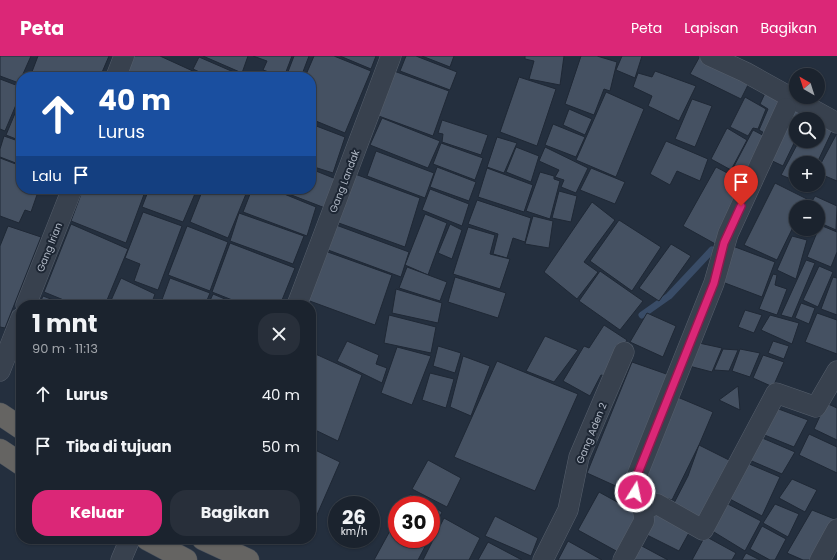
<!DOCTYPE html>
<html lang="id">
<meta charset="utf-8">
<style>
body{margin:0;font-family:Poppins,sans-serif;background:#282f3a;color:#f1f3f6;height:100vh;display:flex;flex-direction:column;font-size:15px;white-space:nowrap}
*{box-sizing:border-box;margin:0}
p{font-size:13px;color:#a0a4aa}
.icon{flex:none;width:22px;height:22px;fill:none;stroke:currentColor;stroke-width:2;stroke-linecap:round;stroke-linejoin:round}
.map{position:relative;flex:1;overflow:hidden}
.sheet{position:absolute;left:16px;top:244px;width:300px;height:244px;display:flex;flex-direction:column;background:#1b232e;border-radius:16px;box-shadow:0 1px 3px #0004,0 0 0 1px #39404a}
.sheet>*{flex:none}
.hud{position:absolute;left:16px;top:16px;width:300px;height:122px;border-radius:16px;box-shadow:0 1px 3px #0004,0 0 0 1px #39404a;background:#1a4fa0;color:#fff;overflow:hidden}
.needle{width:26px;rotate:321deg}
.fabs{position:absolute;left:789px;top:12px;display:grid;gap:8px}
.fabs a{display:grid;place-items:center;width:36px;height:36px;border-radius:50%;background:#1b232e;box-shadow:0 1px 3px #0004,0 0 0 1px #39404a;font-size:20px}
.speed{position:absolute;left:328px;top:440px;display:flex;gap:8px;font-size:20px;font-weight:700;text-align:center}
.speed>*{display:grid;place-content:center;width:52px;height:52px;border-radius:50%;background:#1b232e;box-shadow:0 1px 3px #0004,0 0 0 1px #39404a;line-height:1}
.speed small{font-size:10px;font-weight:400}
.speed .limit{border:6px solid #d22;background:#fff;color:#111}
.pin{position:absolute;display:grid;place-items:center;width:34px;height:34px;color:#fff;margin:-41px -17px;border-radius:50% 50% 50% 0;rotate:-45deg;box-shadow:0 0 4px #0007}
.pin .icon{rotate:45deg}
.me{position:absolute;width:44px;margin:-22px;rotate:10deg;stroke-linejoin:round;filter:drop-shadow(0 0 3px #0008)}
.turn{display:flex;align-items:center;gap:14px;height:84px;padding:0 16px;font-size:18px}
.turn .icon{width:52px;height:52px;stroke-width:2.5}
.turn b{display:block;font-size:28px;line-height:34px}
.then{display:flex;align-items:center;height:38px;padding:0 16px;background:#0003;gap:8px;font-size:15px}
.round{display:grid;place-items:center;flex:none;width:42px;height:42px;border-radius:16px;background:#282f3a}
.summary{display:flex;align-items:center;justify-content:space-between;height:68px;padding:0 16px}
h1{font-size:24px;font-weight:700;line-height:30px}
.action{display:flex;gap:8px;margin-top:auto;padding:8px 16px}
.action a{flex:1;height:46px;border-radius:16px;background:#db2777;color:#fff;font-size:16px;font-weight:700;line-height:46px;text-align:center}
.action a+a{background:#282f3a;color:#f1f3f6}
ul{padding:0;list-style:none}
li{display:flex;align-items:center;gap:12px;height:52px;padding:0 16px}
li div{flex:1}
li b{display:block;font-size:15px}
li em{font-style:normal}
header{display:flex;align-items:center;gap:24px;box-sizing:border-box;height:56px;padding:0 20px;background:#db2777;color:#fff}
header strong{font-size:19px}
nav{display:flex;gap:22px;margin-inline-start:auto;font-size:14px}
.map>svg:first-child{display:block}
.lines{fill:none;stroke-linecap:round;stroke-linejoin:round}
.stream{stroke:#394c67;stroke-width:7}
.building{fill:#455162;stroke:#1f2835}
.minor-casing{stroke:#565f6c;stroke-width:21}
.trunk-casing{stroke:#434c59;stroke-width:23}
.minor{stroke:#38414e;stroke-width:20}
.trunk{stroke:#656462;stroke-width:22}
.route-casing{stroke:#8e194d;stroke-width:10}
.route{stroke:#db2777;stroke-width:7}
.labels{text-anchor:middle;stroke-width:4;stroke-linejoin:round;paint-order:stroke}
.street-label{font-size:10px;fill:#b4bcc9;stroke:#1d2633}
</style>
<header>
<strong>Peta</strong>
<nav><a>Peta</a><a>Lapisan</a><a>Bagikan</a></nav>
</header>
<div class="map">
<svg width="837" height="504" viewBox="0 0 837 504">
<rect width="100%" height="100%" fill="#242f3e"/>
<g class="lines">
<!-- stream -->
<path class="stream" d="M642,259L669,240L712,194"/>
</g>
<!-- building -->
<g class="building">
<path d="M0,0H31L19,27L0,20Z"/>
<path d="M38,0H109L100,21H30Z"/>
<path d="M128,0H160L195,16L193,21H120Z"/>
<path d="M203,0H248L242,17Z"/>
<path d="M253,0H292L284,21L263,14L267,5Z"/>
<path d="M294,0H309L301,21H286Z"/>
<path d="M314,0H334L371,15L345,77L311,63V21H305Z"/>
<path d="M340,0H376L371,13Z"/>
<path d="M406,0H416L457,16L450,34L400,15Z"/>
<path d="M422,0H454L450,11Z"/>
<path d="M525,0H564L560,29L529,23L534,5L525,3Z"/>
<path d="M581,0H597L617,6L610,35L604,33L594,59L565,48Z"/>
<path d="M622,0H642L635,22L616,14Z"/>
<path d="M700,0L751,23L741,43L690,18Z"/>
<path d="M199,1L245,21H210L193,13Z"/>
<path d="M394,15L449,35L433,80L376,59Z"/>
<path d="M655,15L696,30L679,65L648,50L652,40L633,31L638,17L652,21Z"/>
<path d="M257,16L271,21H255Z"/>
<path d="M519,21L556,33L537,90L500,76Z"/>
<path d="M0,23L21,31V37L5,75L0,73Z"/>
<path d="M767,33L787,44L770,80L759,74L768,53L760,48Z"/>
<path d="M606,36L644,53L616,121L576,104Z"/>
<path d="M745,41L766,53L758,73L753,72L748,80L730,71Z"/>
<path d="M21,43V85L6,79Z"/>
<path d="M692,43L712,50L695,91L675,83Z"/>
<path d="M792,49L809,55L805,63H796V83L783,110L766,102Z"/>
<path d="M569,53L592,63L585,79L563,69Z"/>
<path d="M382,62L440,85L428,112L370,89Z"/>
<path d="M818,63L834,71L817,107H796V125L781,119L799,85H818Z"/>
<path d="M442,64L488,79L481,99L442,86L443,78L438,77Z"/>
<path d="M311,68L345,81L333,117L311,110Z"/>
<path d="M553,68L585,81L576,101L545,89Z"/>
<path d="M727,72L747,84L731,114L711,103Z"/>
<path d="M753,74L770,83L751,123L732,114Z"/>
<path d="M837,77V125L818,117V113Z"/>
<path d="M4,80L21,86V109L0,101V93Z"/>
<path d="M497,81L517,87L504,117L487,111Z"/>
<path d="M666,85L708,103L700,125L677,115L670,129L650,118Z"/>
<path d="M441,87L483,102L475,124L433,108Z"/>
<path d="M516,91L539,100L531,126L506,116Z"/>
<path d="M545,91L588,112L576,137L561,131L564,124L555,121L559,114L539,105Z"/>
<path d="M376,95L434,117L425,142L367,120Z"/>
<path d="M0,102L21,110V133H39L31,156L25,154L19,167L0,160Z"/>
<path d="M437,111L476,126L469,145L430,131Z"/>
<path d="M716,111L746,127L719,190L683,170Z"/>
<path d="M487,112L533,129L524,156L478,141Z"/>
<path d="M591,112L625,126L615,148L580,134Z"/>
<path d="M311,113L336,123L325,152L276,133H311Z"/>
<path d="M540,116L554,120V123L560,125L550,163L526,155Z"/>
<path d="M355,118L420,142L405,191L336,166Z"/>
<path d="M775,127L807,143L803,151H796V165L777,204L744,189Z"/>
<path d="M83,133H146L126,187L71,165Z"/>
<path d="M149,133H197L183,166L142,151Z"/>
<path d="M203,133H248L228,182L190,166Z"/>
<path d="M252,133H272L316,151L307,180L243,156Z"/>
<path d="M430,133L469,148L462,170L422,154Z"/>
<path d="M559,135L577,140L571,166L552,162Z"/>
<path d="M815,140L837,150L836,174L818,166V151H809Z"/>
<path d="M477,144L531,162L525,186L513,182L507,202L493,198L498,178L468,168Z"/>
<path d="M592,146L615,164L584,206L598,216L577,243L544,216Z"/>
<path d="M143,156L182,170L158,234L134,225L140,208L125,202Z"/>
<path d="M239,157L304,180L293,208L230,185Z"/>
<path d="M425,158L447,167L428,219L405,209Z"/>
<path d="M533,160L553,165L549,192L525,188Z"/>
<path d="M619,164L661,191L632,235L590,205Z"/>
<path d="M71,168L128,193L105,249H76L44,236Z"/>
<path d="M450,168L462,174L452,203L438,197Z"/>
<path d="M336,169L409,196L401,221L328,194Z"/>
<path d="M820,169L837,176V196L831,211L807,201Z"/>
<path d="M8,170L41,181L5,272L0,271V190Z"/>
<path d="M187,170L228,186L210,235L168,219Z"/>
<path d="M468,171L495,179L490,198L510,203L500,233L453,218Z"/>
<path d="M792,180L807,184L796,223L777,214Z"/>
<path d="M230,187L295,212L280,249H245L212,236Z"/>
<path d="M671,188L691,200L659,245L639,232Z"/>
<path d="M730,189L775,206L762,241L717,224Z"/>
<path d="M325,195L392,219L375,269L307,244Z"/>
<path d="M806,204L815,207L792,262L781,259Z"/>
<path d="M819,210L833,216L818,251L803,244Z"/>
<path d="M407,211L447,226L440,245L399,232Z"/>
<path d="M600,215L643,245L620,274L579,245Z"/>
<path d="M773,218L777,219L775,229L787,233L777,259L759,253Z"/>
<path d="M455,221L506,237L498,262L448,246Z"/>
<path d="M833,221L837,222V259L821,253Z"/>
<path d="M121,222L155,238L151,249H109Z"/>
<path d="M170,222L210,237L205,249H160Z"/>
<path d="M396,233L442,247L438,267L392,257Z"/>
<path d="M213,238L239,249H208Z"/>
<path d="M43,240L66,249H39Z"/>
<path d="M801,247L815,252L809,268L795,262Z"/>
<path d="M745,254L762,259L754,277L738,271Z"/>
<path d="M647,257L676,270L663,301L630,286Z"/>
<path d="M817,257L837,264V298L805,286Z"/>
<path d="M389,259L436,271L431,297L384,287Z"/>
<path d="M770,259L799,267L792,288L761,274Z"/>
<path d="M604,269L627,284L605,320L601,319L590,340L563,325L584,290L589,292Z"/>
<path d="M545,280L578,294L554,326L526,315Z"/>
<path d="M347,285L379,299L376,308L387,312L382,327L337,305Z"/>
<path d="M773,285L789,290L784,303L768,297Z"/>
<path d="M699,287L722,292L712,316L689,310Z"/>
<path d="M438,290L461,297L455,317L433,310Z"/>
<path d="M397,291L431,300L412,349L381,337Z"/>
<path d="M723,293L738,294L729,315L714,314Z"/>
<path d="M740,293L760,297L750,321L732,315Z"/>
<path d="M311,296L362,319L338,385L311,372Z"/>
<path d="M763,299L784,306L773,331L753,322Z"/>
<path d="M463,300L490,310L471,360L450,351Z"/>
<path d="M497,305L578,338L535,435L454,401Z"/>
<path d="M632,306L675,321L629,436L587,417Z"/>
<path d="M430,317L454,323L446,352L422,344Z"/>
<path d="M738,330L740,354L719,344Z"/>
<path d="M675,340L713,356L699,389L672,444L639,433Z"/>
<path d="M826,347L837,352V384L814,373Z"/>
<path d="M776,352L808,364L794,391L762,378Z"/>
<path d="M809,378L837,391V417L799,399Z"/>
<path d="M760,381L795,396L782,418L747,403Z"/>
<path d="M699,389L733,406L701,462L673,449L688,420Z"/>
<path d="M311,392L340,406L313,468L311,467Z"/>
<path d="M428,404L461,422L447,451L412,433Z"/>
<path d="M747,407L780,421L762,460L726,441Z"/>
<path d="M792,423L817,434L805,456L779,442Z"/>
<path d="M599,436L639,458L618,496L578,474Z"/>
<path d="M410,438L429,449H404Z"/>
<path d="M724,446L761,465L745,495L709,473Z"/>
<path d="M775,448L799,458L788,481L763,467Z"/>
<path d="M431,450L442,456L431,479Z"/>
<path d="M657,454L691,473L679,495L645,478Z"/>
<path d="M812,454L837,464L814,504H803L787,497Z"/>
<path d="M495,460L538,482L531,500L485,480Z"/>
<path d="M397,462V483H429L418,504H374Z"/>
<path d="M444,462L480,482L469,504H423Z"/>
<path d="M762,470L786,483L775,504H770L750,493Z"/>
<path d="M705,480L736,497L732,504H692Z"/>
<path d="M568,485L602,504H558Z"/>
<path d="M488,486L522,504H478Z"/>
<path d="M640,489L668,504H631Z"/>
<path d="M746,497L760,504H742Z"/>
</g>
<g class="lines">
<!-- minor casing -->
<g class="minor-casing">
<g id="minor">
<path d="M710,0L745,16L837,67"/>
<path d="M116,21L124,0"/>
<path d="M26,249L72,133"/>
<path d="M297,249L391,0"/>
<path d="M0,315L21,262"/>
<path d="M643,454L657,448L703,474L776,337L816,351L837,315"/>
<path d="M121,504L130,483"/>
<path d="M543,504L568,454L579,401L624,296"/>
<path d="M623,504L644,465C645,452 636,440 634,427L714,227L728,178L786,52"/>
<path d="M820,504L837,473"/>
</g>
</g>
<!-- trunk casing -->
<g class="trunk-casing">
<g id="trunk">
<path d="M0,358L21,372"/>
<path d="M0,394L21,408"/>
<path d="M147,483L186,504"/>
<path d="M203,483L248,504"/>
</g>
</g>
<!-- minor -->
<use href="#minor" class="minor"/>
<!-- trunk -->
<use href="#trunk" class="trunk"/>
</g>
<g class="lines">
<!-- route casing -->
<g class="route-casing">
<path id="route" d="M635,436L634,427L714,227L724,187L741,150"/>
</g>
<!-- route -->
<use href="#route" class="route"/>
</g>
<g class="labels">
<!-- street labels -->
<g class="street-label">
<text transform="translate(344 125) rotate(-69)" y="4">Gang Landak</text>
<text transform="translate(49 191) rotate(-68)" y="4">Gang Irian</text>
<text transform="translate(591 377) rotate(-68)" y="4">Gang Aden 2</text>
</g>
</g>
</svg>
<div class="fabs">
<a><svg class="needle" viewBox="-14 -14 28 28"><path d="M0-13l5 13h-10z" fill="#e53935"/><path d="M0 13l5-13h-10z" fill="#a0a4aa"/></svg></a>
<a><svg class="icon" aria-label="search" viewBox="0 0 24 24"><circle cx="10" cy="10" r="6"/><path d="M15 15l6 6"/></svg></a>
<a>+</a>
<a>−</a>
</div>
<div class="speed"><div>26<small>km/h</small></div><div class="limit">30</div></div>
<div class="pin" style="left:741px;top:150px;background:#d93025"><svg class="icon" aria-label="arrive" viewBox="0 0 24 24"><path d="M6 21V4h12l-3 4 3 4H6"/></svg></div>
<svg class="me" style="left:635px;top:436px" viewBox="-20 -20 40 40"><circle r="17" fill="#db2777" stroke="#fff" stroke-width="3"/><path d="M0-11L8 9 0 5-8 9z" fill="#fff"/></svg>
<div class="hud">
<div class="turn"><svg class="icon" aria-label="ahead" viewBox="0 0 24 24"><path d="M12 20V5M6 11l6-6 6 6"/></svg><div><b>40 m</b>Lurus</div></div>
<div class="then">Lalu<svg class="icon" aria-label="arrive" viewBox="0 0 24 24"><path d="M6 21V4h12l-3 4 3 4H6"/></svg></div>
</div>
<section class="sheet">
<div class="summary"><div><h1>1 mnt</h1><p>90 m · 11:13</p></div><a class="round"><svg class="icon" aria-label="close" viewBox="0 0 24 24"><path d="M6 6l12 12M18 6L6 18"/></svg></a></div>
<ul>
<li><svg class="icon" aria-label="ahead" viewBox="0 0 24 24"><path d="M12 20V5M6 11l6-6 6 6"/></svg><div><b>Lurus</b></div><em>40 m</em></li>
<li><svg class="icon" aria-label="arrive" viewBox="0 0 24 24"><path d="M6 21V4h12l-3 4 3 4H6"/></svg><div><b>Tiba di tujuan</b></div><em>50 m</em></li>
</ul>
<div class="action"><a>Keluar</a><a>Bagikan</a></div>
</section>
</div>
